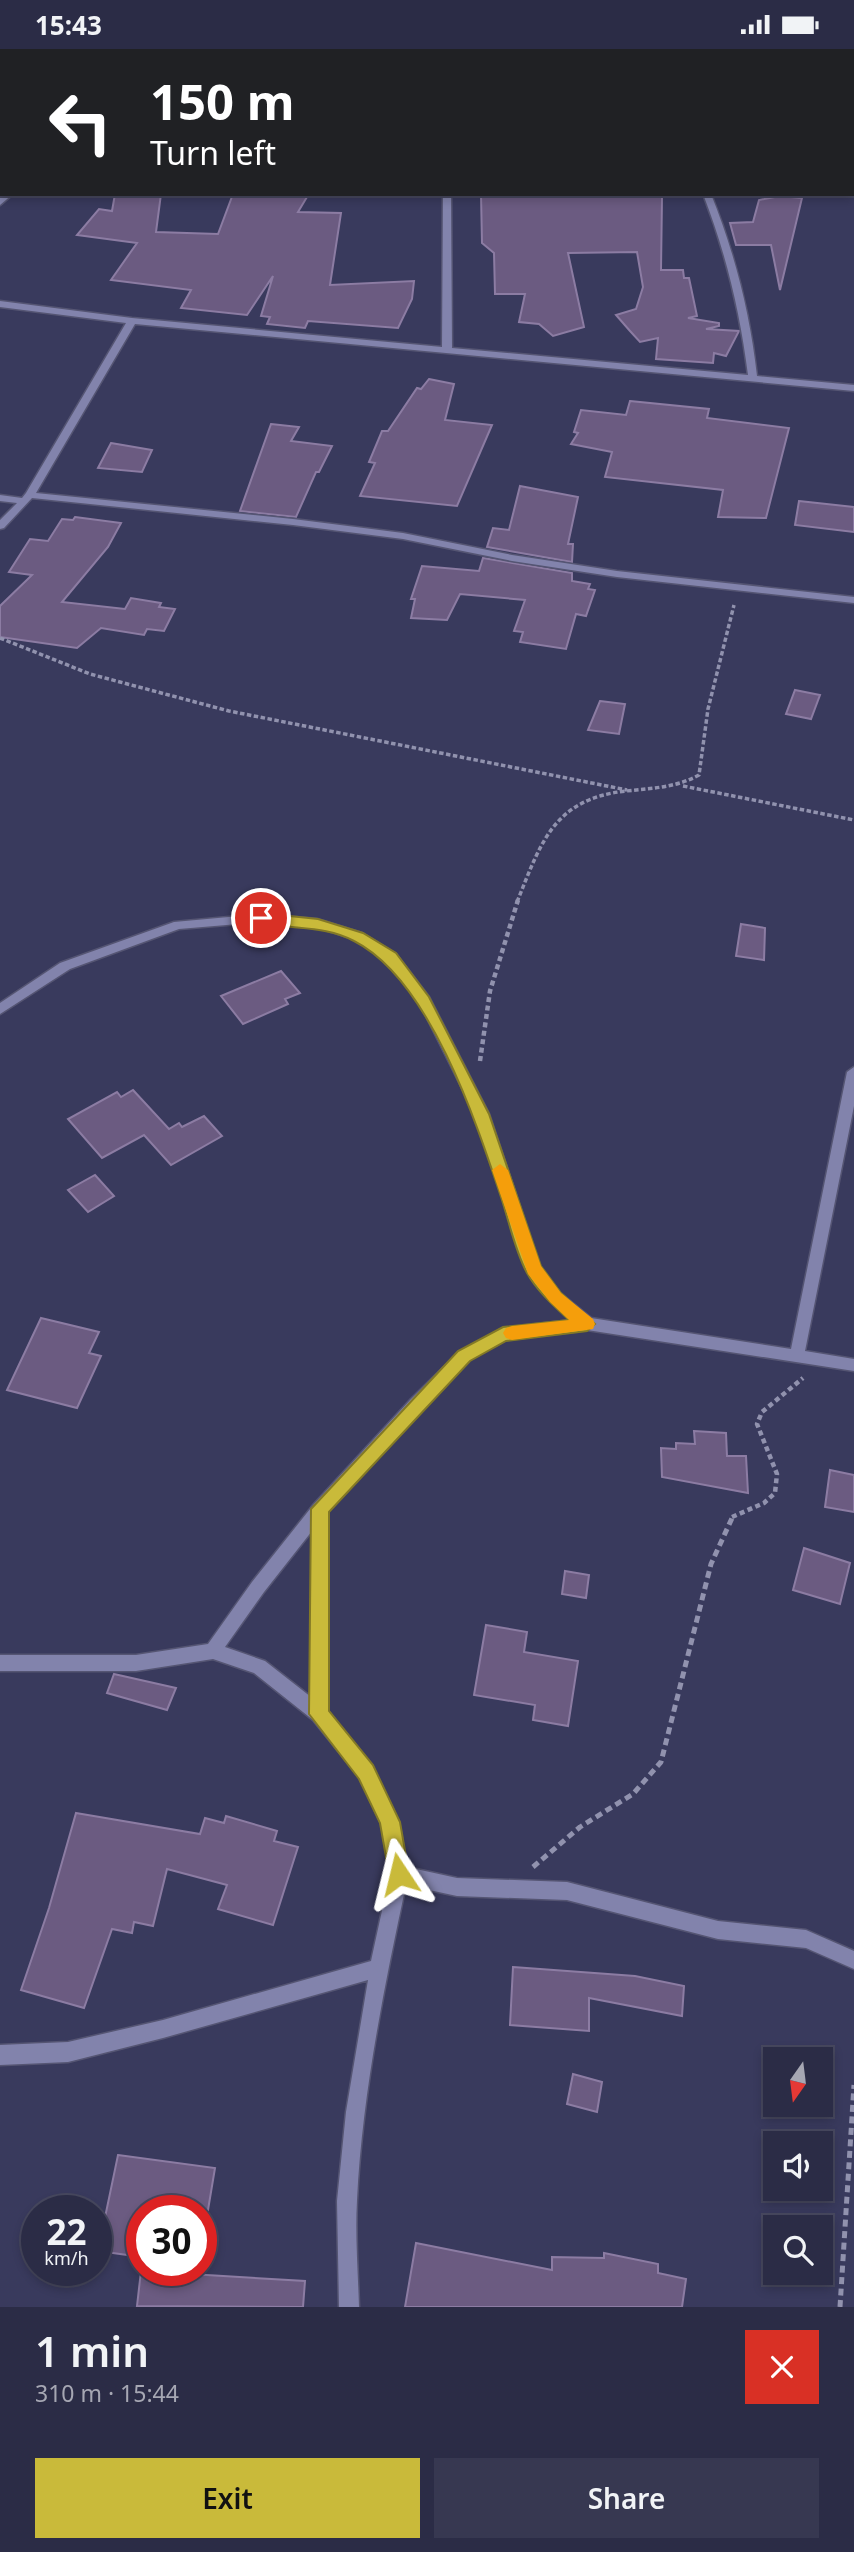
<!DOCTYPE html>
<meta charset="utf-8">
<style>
body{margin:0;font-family:"Noto Sans",sans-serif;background:#373851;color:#f1f3f6;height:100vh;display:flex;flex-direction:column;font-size:26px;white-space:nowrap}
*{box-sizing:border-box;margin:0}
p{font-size:23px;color:#a6a7b3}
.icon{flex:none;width:38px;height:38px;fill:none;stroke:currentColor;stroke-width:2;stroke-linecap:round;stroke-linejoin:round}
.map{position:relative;height:2258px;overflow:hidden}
.drawer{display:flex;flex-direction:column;background:#2b2c46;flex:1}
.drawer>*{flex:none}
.guide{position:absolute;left:0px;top:0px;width:854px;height:147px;box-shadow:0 4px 10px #0003,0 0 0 2px #47485f;background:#202124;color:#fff;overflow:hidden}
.needle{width:46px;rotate:194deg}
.fabs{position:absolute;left:763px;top:1998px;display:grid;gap:14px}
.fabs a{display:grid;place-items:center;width:70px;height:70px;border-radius:0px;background:#2b2c46;box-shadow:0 4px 10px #0003,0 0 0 2px #47485f;font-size:35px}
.speed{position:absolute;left:21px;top:2146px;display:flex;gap:14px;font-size:35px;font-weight:700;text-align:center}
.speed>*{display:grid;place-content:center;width:91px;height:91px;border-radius:50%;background:#2b2c46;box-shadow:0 4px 10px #0003,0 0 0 2px #47485f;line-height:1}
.speed small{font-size:18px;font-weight:400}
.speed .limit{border:10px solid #d22;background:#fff;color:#111}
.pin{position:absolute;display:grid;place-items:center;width:60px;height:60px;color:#fff;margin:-30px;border:4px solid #fff;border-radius:50%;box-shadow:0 2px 7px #0007}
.me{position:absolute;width:77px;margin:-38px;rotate:350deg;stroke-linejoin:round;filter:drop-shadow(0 0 5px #0008)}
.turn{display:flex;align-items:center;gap:24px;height:147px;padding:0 35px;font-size:32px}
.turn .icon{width:91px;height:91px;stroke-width:2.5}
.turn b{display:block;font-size:49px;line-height:60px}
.round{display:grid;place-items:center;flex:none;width:74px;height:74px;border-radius:0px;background:#373851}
.summary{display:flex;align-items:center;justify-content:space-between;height:119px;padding:0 35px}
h1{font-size:42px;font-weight:600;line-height:52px}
.cta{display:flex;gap:14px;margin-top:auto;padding:14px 35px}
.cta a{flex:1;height:80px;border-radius:0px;background:#c9ba3a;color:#111;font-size:28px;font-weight:600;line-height:80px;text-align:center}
.cta a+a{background:#373851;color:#f1f3f6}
.status{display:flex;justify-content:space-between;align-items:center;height:49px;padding:0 35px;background:#2b2c46;direction:ltr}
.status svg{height:19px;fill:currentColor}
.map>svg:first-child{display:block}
.building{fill:#6b5b81;stroke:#8c7ca3;stroke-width:2}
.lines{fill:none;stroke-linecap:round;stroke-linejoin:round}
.minor-casing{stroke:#555573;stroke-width:3}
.path-far3{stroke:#9192ae;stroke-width:2.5;stroke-dasharray:3.5 2;stroke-linecap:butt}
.path-far2{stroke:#9192ae;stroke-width:3.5;stroke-dasharray:4.5 2.5;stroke-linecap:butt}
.path-far1{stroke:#9192ae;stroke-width:4.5;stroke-dasharray:5 3.5;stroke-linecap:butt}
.path{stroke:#9192ae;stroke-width:5;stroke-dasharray:7 4.5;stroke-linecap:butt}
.minor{fill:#8283ac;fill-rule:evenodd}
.route{fill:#c9ba3a;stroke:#837926;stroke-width:2}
.slow{fill:#f59e0b}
</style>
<div class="status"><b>15:43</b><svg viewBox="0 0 49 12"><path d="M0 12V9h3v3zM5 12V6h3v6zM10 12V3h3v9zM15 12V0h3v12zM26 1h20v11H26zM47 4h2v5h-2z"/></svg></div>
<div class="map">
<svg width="854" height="2258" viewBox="0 0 854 2258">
<rect width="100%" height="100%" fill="#393a5d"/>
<!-- building -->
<g class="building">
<path d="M115,145H161L156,183L218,185L233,145L307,148L298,163L341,164L330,236L414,232L412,250L398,279L308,272L305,279L267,275L270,268L261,267L273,227L247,266L181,259L191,241L111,231L137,194L77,186L99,160L112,162Z"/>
<path d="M481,145H631L662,148L661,221H683L684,229H689L697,267L688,269L719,274V277L706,280L739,282L726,307L714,304L713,314L656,310L658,289L640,293L630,282L616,266L636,260L643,238L637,203L568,204L584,278L553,287L539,275L519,273L525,245H495L494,204L482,194Z"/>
<path d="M780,147L802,149L780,241L771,196H736L730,174L753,173L759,151Z"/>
<path d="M429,330L454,335L445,371L492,376L457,457L360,447L375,414L369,413L382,382H388L417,339L421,340Z"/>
<path d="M630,352L709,360L707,369L789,379L766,469L718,468L723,441L605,428L612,403L571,395L578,384L574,383L581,361L626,366Z"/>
<path d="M271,375L299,378L291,392L332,397L319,423H316L296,468L240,462Z"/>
<path d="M111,394L152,401L142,423L98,419Z"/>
<path d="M520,437L578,448L568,495H573L572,513L487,498L493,479L509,481Z"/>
<path d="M799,452L854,458V483L795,476Z"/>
<path d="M75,468L121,474L108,498L62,553L125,560L131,549L161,554L159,558L175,560L164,582L147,580L144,586L101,579L77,599L0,588V557L32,526L9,523L30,490L48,492L62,470L73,471Z"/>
<path d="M483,509L572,524V532L590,535L588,540L595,541L586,567L576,565L566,600L520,593L523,583L514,582L525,551L460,545L447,571L411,569L415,550H411L422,517L479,522Z"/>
<path d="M795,641L820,646L811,670L786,665Z"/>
<path d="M600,652L625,655L619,685L588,681Z"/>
<path d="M741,875L765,879L764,911L736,907Z"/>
<path d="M281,922L300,944L285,950L288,955L243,975L221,947Z"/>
<path d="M133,1041L169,1080L179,1074L182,1078L204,1067L222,1087L171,1116L144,1086L102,1109L68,1070L117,1043L121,1048Z"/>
<path d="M95,1126L114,1147L88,1163L68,1141Z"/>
<path d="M41,1269L99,1283L89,1304L101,1307L77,1359L7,1341Z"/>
<path d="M694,1382L726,1384L727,1407H746L748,1444L662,1428L661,1399L676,1400V1394L695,1395Z"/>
<path d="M830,1421L854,1426V1463L825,1458Z"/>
<path d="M804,1499L850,1514L840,1555L793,1541Z"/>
<path d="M565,1522L589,1526L586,1549L562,1545Z"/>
<path d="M486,1576L527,1583L524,1603L578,1612L568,1677L533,1671L535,1656L474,1646Z"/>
<path d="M114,1625L176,1639L167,1661L107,1644Z"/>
<path d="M76,1764L200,1785L205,1769L224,1774L226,1767L277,1782L274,1792L298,1798L273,1876L218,1860L227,1836L167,1820L153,1877L134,1873L132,1884L112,1880L84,1959L21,1941L49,1859Z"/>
<path d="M513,1918L635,1927L684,1937L682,1967L589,1949V1982L510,1976Z"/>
<path d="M573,2025L602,2033L597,2063L567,2055Z"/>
<path d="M118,2106L215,2119L208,2161H142V2208L98,2202Z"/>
<path d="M416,2194L552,2221V2208L604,2209V2204L658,2215V2224L686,2230L682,2258H405Z"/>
<path d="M141,2222L305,2232L303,2258L137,2257Z"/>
</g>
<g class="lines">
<!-- minor casing -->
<g class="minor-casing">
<g id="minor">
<path d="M69,0L85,2H71Z"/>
<path d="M529,0H545L526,2Z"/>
<rect x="852" y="31" width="2" height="4"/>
<path d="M4,145H13L0,156V149Z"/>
<path d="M443,145H451L452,299L748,326C740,263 726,204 703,145H711C735,205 750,264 757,327L854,336V342L135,275L36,444L293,470L403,484L512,506L617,522L854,548V554L617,528L512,512L403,490L293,476L32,449L4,479L0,480V471L17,454L0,452V446L22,449L26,444L126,274L0,258V252L132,269L442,298Z"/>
<path d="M261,865L317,870L362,884L396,905L429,948L489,1065L540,1218L560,1244L591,1269L791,1300L847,1023L854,1018V1057L805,1302L854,1310V1322L587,1281L506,1291L469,1311L421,1360L328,1462V1662L372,1717L399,1773L407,1818L457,1829L567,1833L718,1872L806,1881L854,1902V1920L806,1899L718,1890L567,1851L457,1847L406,1836C384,1938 362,2047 357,2151C355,2187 358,2223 359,2258H339L337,2152L346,2063L368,1931L163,1989L68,2013L0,2016V1996L68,1993L163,1971L371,1912L390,1825L381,1774L360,1729L313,1671L254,1624L213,1610L136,1622H0V1606H136L208,1595L252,1533L314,1455L411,1350L459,1303L503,1279L572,1271L550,1252L527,1220L475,1065L419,953L386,911L354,890L313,877L261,873L179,880L70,920L0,965V954L60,914L174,873ZM312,1482L311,1648L265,1612L225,1598L264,1543Z"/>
</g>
</g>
<!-- path-far3 -->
<g class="path-far3">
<path d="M469,0L471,2"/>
<path d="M180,2L182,0"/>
</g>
<!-- path-far2 -->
<g class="path-far2">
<path d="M0,589L90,625L229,662L627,741"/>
<path d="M683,737L854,771"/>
<path d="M517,853C541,794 553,750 626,742C652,739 675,739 699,726L708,660L734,556"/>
</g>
<!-- path-far1 -->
<g class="path-far1">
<path d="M480,1012L490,942L518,851"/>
<path d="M732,1468L764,1454L775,1444L777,1425L757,1375L762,1363L803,1329"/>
</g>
<!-- path -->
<g class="path">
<path d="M533,1818L580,1778L633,1745L661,1713L711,1515L733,1467"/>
<path d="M840,2258L854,2036"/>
</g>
<!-- minor -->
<use href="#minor" class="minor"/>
</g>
<!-- route -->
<path class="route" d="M261,864L318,870L363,884L396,904L429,948L489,1065L541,1217L561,1244L595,1275L587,1282L506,1292L470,1312L329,1463V1662L373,1716L400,1773L409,1825L406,1832L399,1835L392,1832L389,1825L380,1774L359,1730L309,1665L311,1460L458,1302L503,1278L569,1271C554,1257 537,1242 527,1224C515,1202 509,1172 501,1148C476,1072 429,930 354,892C323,875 289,882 256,872L254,869Z"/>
<!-- slow -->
<path class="slow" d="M500,1115L508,1121L541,1217L561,1244L593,1270L595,1275L593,1280L512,1291L506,1289L503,1284L506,1279L512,1277L569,1271L550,1253L528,1225L492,1121Z"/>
</svg>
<div class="fabs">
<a><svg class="needle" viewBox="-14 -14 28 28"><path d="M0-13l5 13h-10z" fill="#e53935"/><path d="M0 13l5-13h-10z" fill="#a6a7b3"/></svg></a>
<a><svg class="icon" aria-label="sound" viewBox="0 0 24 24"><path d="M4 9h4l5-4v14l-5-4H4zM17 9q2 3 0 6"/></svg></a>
<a><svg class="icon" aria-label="search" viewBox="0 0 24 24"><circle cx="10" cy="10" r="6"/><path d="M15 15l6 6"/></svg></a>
</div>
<div class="speed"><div>22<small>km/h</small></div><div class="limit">30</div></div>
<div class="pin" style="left:261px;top:869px;background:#d93025"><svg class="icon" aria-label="arrive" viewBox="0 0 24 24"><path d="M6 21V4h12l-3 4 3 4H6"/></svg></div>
<svg class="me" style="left:399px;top:1825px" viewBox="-20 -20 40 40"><path d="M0-17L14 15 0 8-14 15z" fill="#c9ba3a" stroke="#fff" stroke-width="4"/></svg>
<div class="guide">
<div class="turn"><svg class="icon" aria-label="left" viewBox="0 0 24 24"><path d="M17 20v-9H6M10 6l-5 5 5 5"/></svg><div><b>150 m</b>Turn left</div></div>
</div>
</div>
<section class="drawer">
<div class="summary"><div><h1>1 min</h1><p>310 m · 15:44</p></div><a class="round" style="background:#d93025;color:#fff"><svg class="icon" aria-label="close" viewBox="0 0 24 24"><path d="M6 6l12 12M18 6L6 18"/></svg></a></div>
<div class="cta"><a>Exit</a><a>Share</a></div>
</section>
